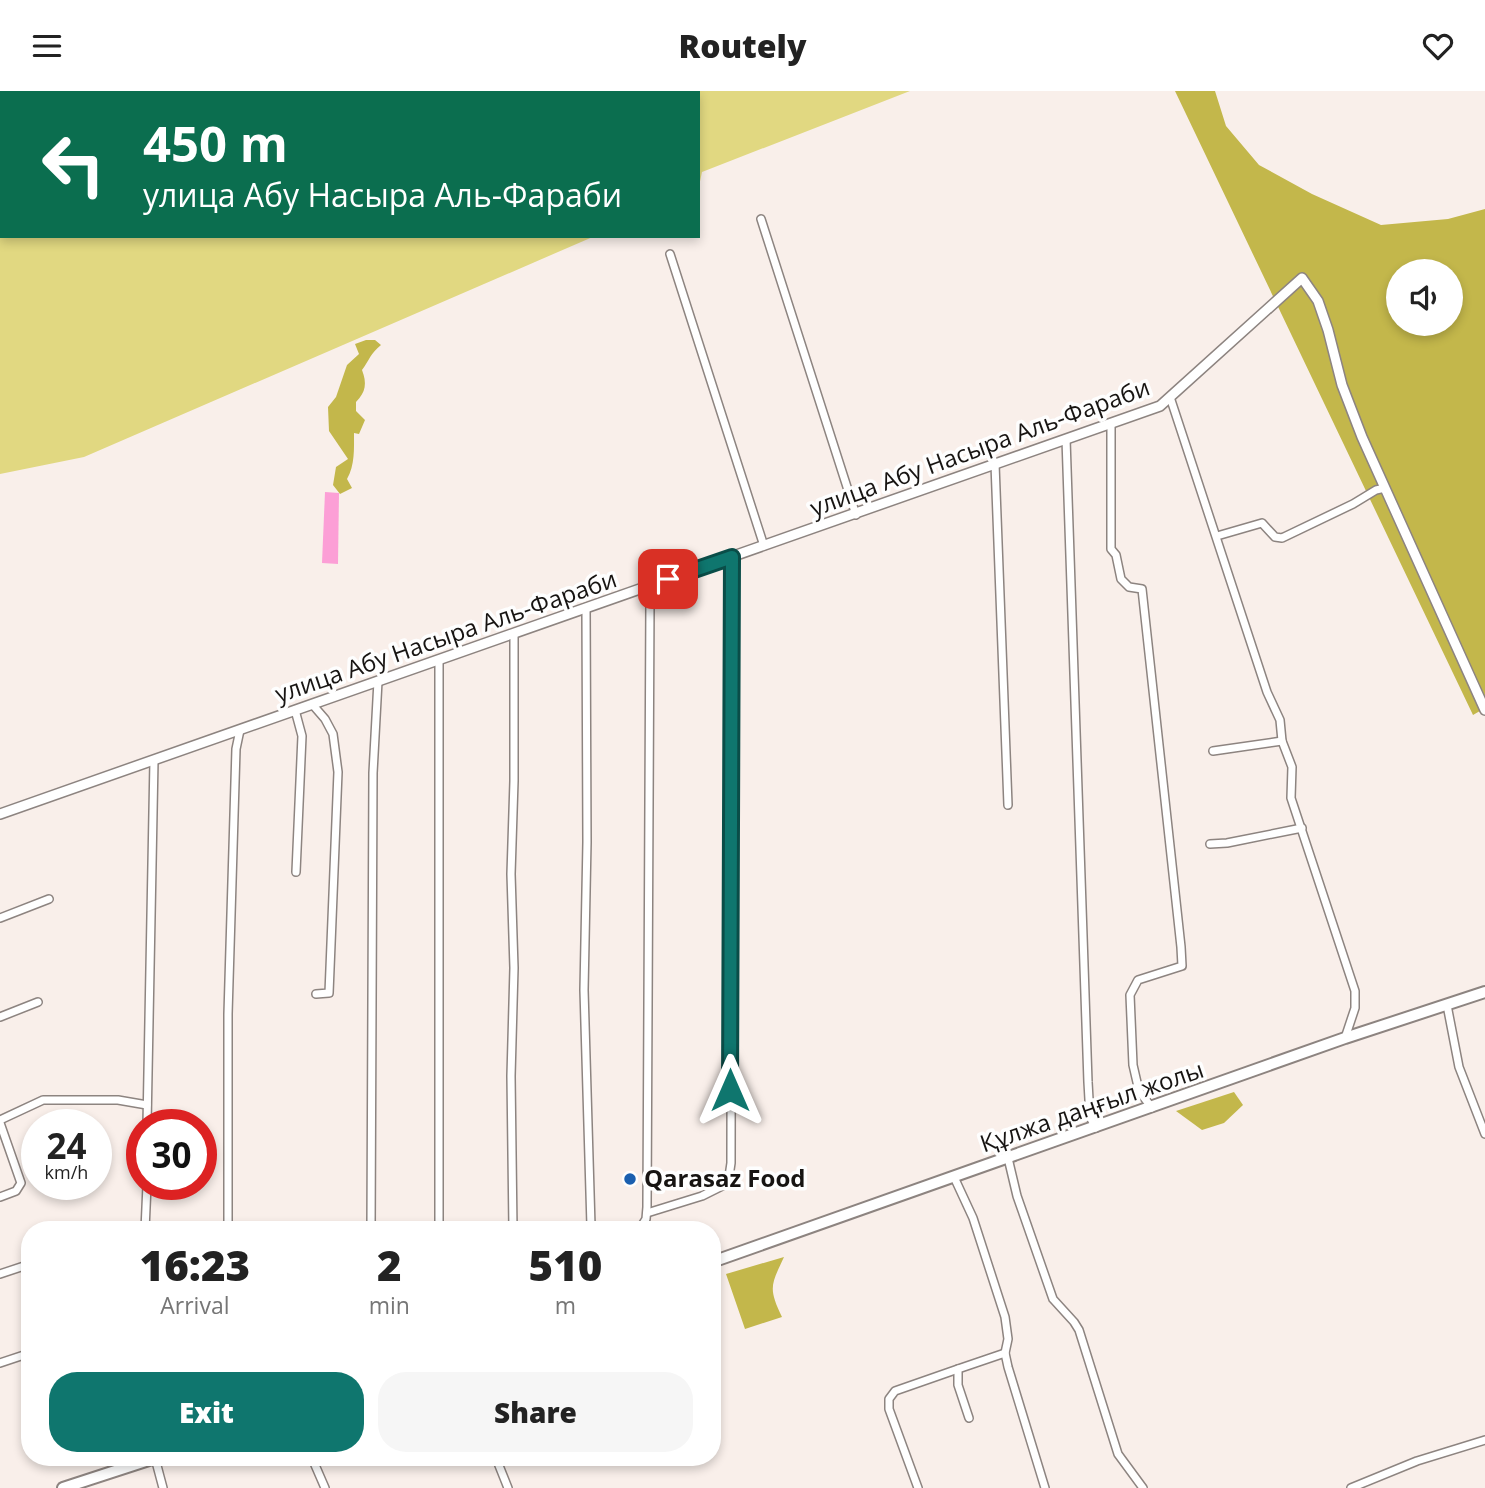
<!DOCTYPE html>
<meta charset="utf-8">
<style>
body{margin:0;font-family:"Open Sans",sans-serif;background:#f6f6f6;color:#222;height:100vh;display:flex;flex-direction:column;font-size:26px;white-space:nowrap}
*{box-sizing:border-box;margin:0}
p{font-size:23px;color:#767676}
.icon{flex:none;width:38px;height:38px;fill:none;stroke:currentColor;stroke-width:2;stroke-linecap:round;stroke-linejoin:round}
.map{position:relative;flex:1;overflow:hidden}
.sheet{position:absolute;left:21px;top:1130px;width:700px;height:245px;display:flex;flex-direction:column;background:#fff;border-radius:28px;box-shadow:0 4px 10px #0003}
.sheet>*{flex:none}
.top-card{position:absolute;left:0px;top:0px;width:700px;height:147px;box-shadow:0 4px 10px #0003;background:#0b6e4f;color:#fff;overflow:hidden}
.controls{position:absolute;left:1386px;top:168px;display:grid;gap:14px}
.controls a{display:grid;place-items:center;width:77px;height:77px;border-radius:50%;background:#fff;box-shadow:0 4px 10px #0003;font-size:35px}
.speed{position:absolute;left:21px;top:1018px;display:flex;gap:14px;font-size:35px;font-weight:700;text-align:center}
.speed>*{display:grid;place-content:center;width:91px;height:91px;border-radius:50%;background:#fff;box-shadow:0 4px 10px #0003;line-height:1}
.speed small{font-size:18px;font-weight:400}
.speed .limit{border:10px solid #d22;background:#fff;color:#111}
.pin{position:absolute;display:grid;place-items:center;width:60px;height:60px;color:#fff;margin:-30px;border-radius:14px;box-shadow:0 4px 10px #0006}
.me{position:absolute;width:77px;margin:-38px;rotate:0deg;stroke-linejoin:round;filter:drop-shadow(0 0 5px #0008)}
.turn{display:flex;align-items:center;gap:24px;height:147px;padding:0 28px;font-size:32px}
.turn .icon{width:91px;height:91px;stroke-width:2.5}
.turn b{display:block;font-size:49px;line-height:60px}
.eta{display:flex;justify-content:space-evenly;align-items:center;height:119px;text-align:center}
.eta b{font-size:42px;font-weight:800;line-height:49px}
.action{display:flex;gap:14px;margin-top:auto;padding:14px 28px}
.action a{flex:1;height:80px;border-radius:28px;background:#0f766e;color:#fff;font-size:28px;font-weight:800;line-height:80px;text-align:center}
.action a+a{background:#f6f6f6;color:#222}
header{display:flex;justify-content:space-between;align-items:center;height:91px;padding:0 28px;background:#fff;font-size:32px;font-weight:800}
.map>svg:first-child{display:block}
.green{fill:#e1d881}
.forest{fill:#c3b74b;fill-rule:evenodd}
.water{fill:#fc9fd6}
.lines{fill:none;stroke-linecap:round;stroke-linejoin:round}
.minor-casing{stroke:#8d8480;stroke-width:10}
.tertiary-casing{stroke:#8d8480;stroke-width:12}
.primary-casing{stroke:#8d8480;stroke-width:14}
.minor{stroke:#fff;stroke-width:7}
.tertiary{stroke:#fff;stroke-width:9}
.primary{stroke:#fff;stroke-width:10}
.route-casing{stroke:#0a4d48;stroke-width:18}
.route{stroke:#0f766e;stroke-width:12}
.poi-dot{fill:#1a5faf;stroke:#fefefe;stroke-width:2.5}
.labels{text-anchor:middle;stroke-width:7;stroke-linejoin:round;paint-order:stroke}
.street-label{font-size:24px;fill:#171412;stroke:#fefefe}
.poi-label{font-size:24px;font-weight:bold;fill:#171412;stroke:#fefefe;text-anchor:start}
</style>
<header><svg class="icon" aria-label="menu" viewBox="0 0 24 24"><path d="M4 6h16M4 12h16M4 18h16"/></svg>Routely<svg class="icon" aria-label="heart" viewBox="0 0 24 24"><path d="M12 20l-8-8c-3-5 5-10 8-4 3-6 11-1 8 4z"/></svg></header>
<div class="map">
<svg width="1485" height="1397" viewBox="0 0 1485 1397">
<rect width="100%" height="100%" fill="#f9efea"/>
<!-- green -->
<path class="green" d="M0,0H910L702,81L698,100V2H2V145H595L84,366L0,383Z"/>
<!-- forest -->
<g class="forest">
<path d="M1175,0H1215L1226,35L1259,74L1312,103L1381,134L1448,128L1485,118V617L1473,624ZM1398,180H1451V233H1398Z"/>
<path d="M366,249H375L381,254C370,263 370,268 362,279C367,292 366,301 356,311V320L365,329L359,343L354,342C354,358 355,374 347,388L352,397L340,403L333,394L336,376L348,368L329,340L328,316L336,306L347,274L359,263L355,253Z"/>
<path d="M1234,1001L1243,1014L1224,1032L1202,1039L1176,1020Z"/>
<path d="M784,1166C771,1194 768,1197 782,1226L745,1238L726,1183Z"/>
</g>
<!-- water -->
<path class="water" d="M325,401L339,402L338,473L322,472Z"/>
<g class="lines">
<!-- minor casing -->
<g class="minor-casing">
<g id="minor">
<path d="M761,128L856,424"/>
<path d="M670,163L764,455"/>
<path d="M1170,306L1267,601L1280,629L1282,650L1292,676L1291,707L1355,900V917L1345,947"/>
<path d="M1111,332V458L1116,464L1121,488L1129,496L1142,498L1181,856L1182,875L1138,889L1130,904L1133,974L1139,1000L1152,1017"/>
<path d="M1066,348L1088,991L1090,1026L1096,1037"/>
<path d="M995,373L1008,714"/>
<path d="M1217,445L1262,432L1275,446L1282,447L1353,413L1376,399L1385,397"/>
<path d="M586,517L587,751L584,899L591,1135L597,1139"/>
<path d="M312,613L325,628L333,643L338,681L329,902L316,903"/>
<path d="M295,619L302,645L296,781"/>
<path d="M1213,660L1282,650"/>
<path d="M1210,753L1227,752L1302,737"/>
<path d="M0,827L49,808"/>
<path d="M1447,914L1459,976L1485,1043"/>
<path d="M0,926L38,911"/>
<path d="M0,1029L43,1009H118L147,1014"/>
<path d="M0,1032L21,1092L16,1100L0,1106"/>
<path d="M147,1034L154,669"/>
<path d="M1008,1067L1017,1105L1053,1208L1074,1231L1079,1239L1118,1363L1143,1397"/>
<path d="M954,1086L973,1127L1005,1226L1008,1248L1005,1262L1008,1276L1045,1397"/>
<path d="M647,1122L702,1105L728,1092L731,1072L732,466"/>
<path d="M145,1139L147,1094"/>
<path d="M228,1139V923L236,658L240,639"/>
<path d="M371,1139L373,682L378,590"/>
<path d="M439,1139V569"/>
<path d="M513,1139L511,985L514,877L511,783L514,690V542"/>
<path d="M606,1139L618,1136L629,1139"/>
<path d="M639,1139L646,1128L647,1116L650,509L647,495"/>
<path d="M0,1183L30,1173"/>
<path d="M0,1272L30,1262"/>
<path d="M969,1327L958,1294V1278L1005,1262"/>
<path d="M155,1367L163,1397"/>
<path d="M312,1367L325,1397"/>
<path d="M496,1367L508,1397"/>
<path d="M918,1397L889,1318V1308L895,1300L958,1278"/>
<path d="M1351,1397L1417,1370L1485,1349"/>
</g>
</g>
<!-- tertiary casing -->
<g class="tertiary-casing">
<path id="tertiary" d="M0,723L1160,315L1302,187L1318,210L1328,239L1342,294L1362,346L1485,619"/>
</g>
<!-- primary casing -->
<g class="primary-casing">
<g id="primary">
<path d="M712,1171L1345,947L1485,901"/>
<path d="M63,1397L155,1367"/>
</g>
</g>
<!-- minor -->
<use href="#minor" class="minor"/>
<!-- tertiary -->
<use href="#tertiary" class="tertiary"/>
<!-- primary -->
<use href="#primary" class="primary"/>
</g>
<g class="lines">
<!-- route casing -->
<g class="route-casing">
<path id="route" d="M668,488L732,466L730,999"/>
</g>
<!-- route -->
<use href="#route" class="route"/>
</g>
<!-- markers -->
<circle class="poi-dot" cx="630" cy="1088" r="7"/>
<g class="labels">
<!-- street labels -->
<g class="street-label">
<text transform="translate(980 357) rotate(-20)" y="8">улица Абу Насыра Аль-Фараби</text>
<text transform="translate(446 546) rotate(-19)" y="8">улица Абу Насыра Аль-Фараби</text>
<text transform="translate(1092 1016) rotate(-19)" y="8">Құлжа даңғыл жолы</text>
</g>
<!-- poi labels -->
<g class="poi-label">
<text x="644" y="1096">Qarasaz Food</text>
</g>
</g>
</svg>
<div class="controls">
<a><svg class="icon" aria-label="sound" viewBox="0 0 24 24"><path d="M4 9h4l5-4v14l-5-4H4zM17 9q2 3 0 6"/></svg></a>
</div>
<div class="speed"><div>24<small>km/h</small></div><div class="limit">30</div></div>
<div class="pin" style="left:668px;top:488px;background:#d93025"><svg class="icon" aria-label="arrive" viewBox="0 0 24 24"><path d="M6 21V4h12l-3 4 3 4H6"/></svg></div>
<svg class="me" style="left:730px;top:999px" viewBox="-20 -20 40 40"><path d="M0-17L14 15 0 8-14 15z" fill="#0f766e" stroke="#fff" stroke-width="4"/></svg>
<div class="top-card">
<div class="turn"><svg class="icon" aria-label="left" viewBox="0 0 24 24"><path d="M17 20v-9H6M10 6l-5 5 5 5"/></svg><div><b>450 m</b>улица Абу Насыра Аль-Фараби</div></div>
</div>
<section class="sheet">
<div class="eta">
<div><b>16:23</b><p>Arrival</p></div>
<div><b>2</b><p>min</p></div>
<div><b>510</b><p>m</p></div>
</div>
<div class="action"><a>Exit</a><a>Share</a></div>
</section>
</div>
